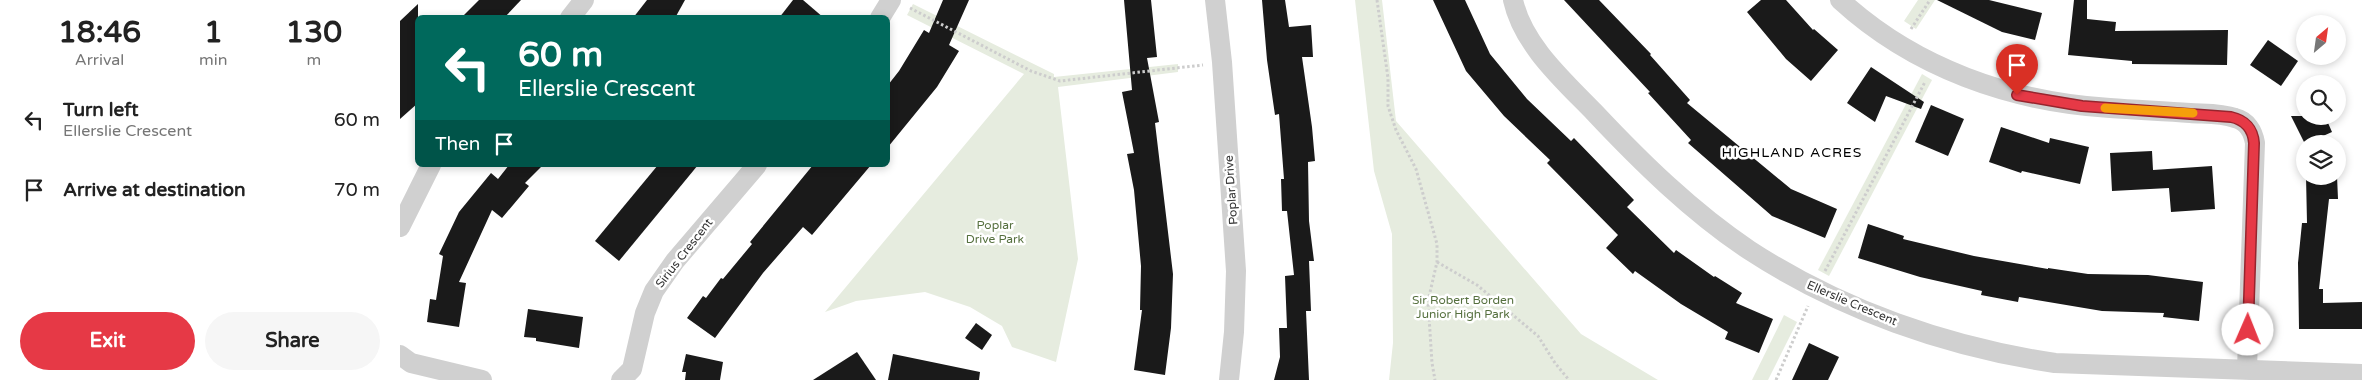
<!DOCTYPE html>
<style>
body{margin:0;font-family:"Varela Round",sans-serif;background:#f6f6f6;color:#222;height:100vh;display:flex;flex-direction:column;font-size:19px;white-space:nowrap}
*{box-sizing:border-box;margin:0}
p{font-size:16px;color:#767676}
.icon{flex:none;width:28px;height:28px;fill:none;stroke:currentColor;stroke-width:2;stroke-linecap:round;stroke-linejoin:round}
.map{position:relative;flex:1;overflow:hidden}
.side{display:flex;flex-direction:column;background:#fff;width:400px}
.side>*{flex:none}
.banner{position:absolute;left:15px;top:15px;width:475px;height:152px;border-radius:8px;box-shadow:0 2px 8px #0003;background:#00695c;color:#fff;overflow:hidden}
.needle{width:32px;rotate:29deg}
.fabs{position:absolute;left:1896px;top:15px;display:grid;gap:10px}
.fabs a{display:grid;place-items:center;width:50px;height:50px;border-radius:50%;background:#fff;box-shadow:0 2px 8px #0003;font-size:25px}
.pin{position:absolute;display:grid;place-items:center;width:42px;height:42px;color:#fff;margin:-51px -21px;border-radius:50% 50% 50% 0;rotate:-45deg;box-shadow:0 0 5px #0007}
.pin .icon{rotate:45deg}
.me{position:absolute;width:55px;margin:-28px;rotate:1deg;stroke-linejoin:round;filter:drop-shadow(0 0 4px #0008)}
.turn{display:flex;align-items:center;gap:18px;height:105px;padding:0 20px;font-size:22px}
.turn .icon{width:65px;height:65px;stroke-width:2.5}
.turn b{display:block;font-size:35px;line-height:42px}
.then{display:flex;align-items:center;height:48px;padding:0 20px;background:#0003;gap:10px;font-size:19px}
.eta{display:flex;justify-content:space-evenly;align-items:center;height:85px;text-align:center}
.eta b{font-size:30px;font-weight:700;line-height:35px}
.primary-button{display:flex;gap:10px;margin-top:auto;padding:10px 20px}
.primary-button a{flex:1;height:58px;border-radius:30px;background:#e63946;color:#fff;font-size:20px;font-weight:700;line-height:58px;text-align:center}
.primary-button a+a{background:#f6f6f6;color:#222}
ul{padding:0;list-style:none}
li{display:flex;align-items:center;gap:15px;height:70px;padding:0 20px}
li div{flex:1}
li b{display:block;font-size:19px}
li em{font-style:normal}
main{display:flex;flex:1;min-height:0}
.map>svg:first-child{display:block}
.green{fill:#e6ecdf}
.building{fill:#1a1a1a}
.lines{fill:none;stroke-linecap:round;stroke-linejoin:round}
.path{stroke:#cdcdcd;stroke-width:3;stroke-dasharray:2.5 2.5;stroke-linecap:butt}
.street{stroke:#d0d0d0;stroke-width:20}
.route-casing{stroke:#96252e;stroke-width:12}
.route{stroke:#e63946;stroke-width:9}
.slow{stroke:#f59e0b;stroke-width:9}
.labels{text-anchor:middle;stroke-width:5;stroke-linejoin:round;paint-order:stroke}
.street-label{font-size:12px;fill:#333;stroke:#fff}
.park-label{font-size:12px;fill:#56703f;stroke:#fff}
.neighbourhood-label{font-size:14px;letter-spacing:1px;fill:#000;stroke:#fff}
</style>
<main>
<section class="side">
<div class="eta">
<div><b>18:46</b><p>Arrival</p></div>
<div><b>1</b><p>min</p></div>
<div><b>130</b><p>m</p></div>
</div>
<ul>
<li><svg class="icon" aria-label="left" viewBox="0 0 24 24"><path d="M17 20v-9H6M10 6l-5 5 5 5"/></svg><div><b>Turn left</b><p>Ellerslie Crescent</p></div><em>60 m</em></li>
<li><svg class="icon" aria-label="arrive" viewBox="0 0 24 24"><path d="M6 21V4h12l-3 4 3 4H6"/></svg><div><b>Arrive at destination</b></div><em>70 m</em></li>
</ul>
<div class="primary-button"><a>Exit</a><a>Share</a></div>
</section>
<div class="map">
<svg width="1962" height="380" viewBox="0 0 1962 380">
<rect width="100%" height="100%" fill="#fff"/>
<!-- green -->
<g class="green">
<path d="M955,0H982L996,121L1181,334L1258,380H989L993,343L992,234L974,171Z"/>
<path d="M1518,0H1535L1516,29L1504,21Z"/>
<path d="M513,4L654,74V77L778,64V72L658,87L678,259L656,362L612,347L602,326L570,307L525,292L456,301L425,312L624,74L507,15Z"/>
<path d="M1522,74L1532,80L1429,276L1418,270Z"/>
<path d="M1384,315L1397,322L1368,380H1352Z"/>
</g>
<!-- building -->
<g class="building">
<path d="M79,0H121L104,18H61Z"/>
<path d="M247,0H285L275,18H233Z"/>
<path d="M393,0H403L424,18H379Z"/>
<path d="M543,0H569L549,45L559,51L537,87L488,147V85L499,71L524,30L529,33Z"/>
<path d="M724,0H751L757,57L747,58L759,122L755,123L773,274L771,328L765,375L734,370L742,310H740L741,266L734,190L727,154L734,153L722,92L732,90Z"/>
<path d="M862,0H885L889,27L911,25L913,57H902L912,127L915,161L908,162L909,221L914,261H909L911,311H906L909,380H874L880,357L879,328H887L885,276L894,275L887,211H882L881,179H884L879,114L875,115L867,60Z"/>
<path d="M1033,0H1065L1090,54L1127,99L1171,141L1174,138L1234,200L1227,207L1274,253L1276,250L1314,277L1315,276L1342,293L1336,303L1373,319L1359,353L1325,339L1328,332L1281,304L1235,271L1233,274L1206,248L1218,235L1147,163L1150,160L1104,116L1066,71Z"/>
<path d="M1164,0H1199L1251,54L1250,55L1290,100L1287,103L1391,189L1437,209L1425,238L1372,216L1288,143L1291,140L1248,93L1250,92Z"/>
<path d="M1361,0H1386L1413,30L1414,29L1438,50L1411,81L1386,59L1347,12Z"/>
<path d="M1537,0H1589L1642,13L1635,40L1602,32Z"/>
<path d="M1674,0H1687V19L1716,22L1715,31L1828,30L1827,65L1732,64V61L1668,55Z"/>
<path d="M18,4V103L0,119V21Z"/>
<path d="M1868,40L1898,61L1881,86L1850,65Z"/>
<path d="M1471,67L1524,102L1521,109L1486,96L1475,122L1447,103Z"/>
<path d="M1531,105L1564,119L1548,156L1515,142Z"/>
<path d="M1891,116H1925L1932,132L1905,144Z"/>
<path d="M1601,127L1649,143L1650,138L1689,147L1680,184L1622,171L1621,173L1589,162Z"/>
<path d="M1752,151L1753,170L1812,166L1815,209L1771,212L1769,188L1712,191L1710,153Z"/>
<path d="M109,165H143L125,183L129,186L102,218L92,210L59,282L66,283L59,327L27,322L30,299L36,300L43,256L39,254L59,212L91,173L98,179Z"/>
<path d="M258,165H298L219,261L195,241Z"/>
<path d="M413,165H471L412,235L403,227L363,273L315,338L287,318L303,296L306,298L321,278L323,279L352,244L350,242Z"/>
<path d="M1906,176H1937L1938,199H1929L1919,289H1923V303L1962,302V329H1899L1898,263L1902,223H1907Z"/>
<path d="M1468,224L1504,236L1503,239L1574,256L1648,269V268L1688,274L1748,275L1803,282L1799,321L1763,317L1764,313L1702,311L1619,297L1618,302L1581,295L1582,291L1520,277L1458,258Z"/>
<path d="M128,309L183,317L179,348L136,341V338L124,337Z"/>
<path d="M576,323L592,335L582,350L565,338Z"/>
<path d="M1409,343L1439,357L1428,380H1392Z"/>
<path d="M457,352L476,380H413Z"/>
<path d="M286,354L323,362L320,380H285L286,372H282Z"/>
<path d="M493,354L580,372L579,380H488Z"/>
</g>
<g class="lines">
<!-- path -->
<g class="path">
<path d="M977,0L988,78V106L996,130L1016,169L1037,244V262L1028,301L1032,363L1035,380"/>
<path d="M510,8L631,71L660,81L803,65"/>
<path d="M1511,29L1530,0"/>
<path d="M1037,262L1077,285L1138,336L1155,363L1169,380"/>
<path d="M1425,271L1525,82"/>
<path d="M1376,380L1408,306"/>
</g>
<!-- street -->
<g class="street">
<path d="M815,0L822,62L836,271L834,332L829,380"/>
<path d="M1113,0C1123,45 1163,80 1194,112C1241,162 1292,212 1349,250C1441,310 1547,347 1655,363L1962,374"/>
<path d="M1440,0C1514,68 1611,102 1710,108C1737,110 1763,111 1790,113C1805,114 1821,113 1835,118C1847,121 1853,131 1855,143L1847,369"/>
<path d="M170,18L184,0"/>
<path d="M480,18L491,0"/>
<path d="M0,227L31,165"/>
<path d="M0,355L11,363L82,380"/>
<path d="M221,380L232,369L245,313L254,291L275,261L357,165"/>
</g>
</g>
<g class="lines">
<!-- route casing -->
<g class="route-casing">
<path id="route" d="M1617,95L1682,106L1831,117C1845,120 1853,129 1854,143L1848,330"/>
</g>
<!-- route -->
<use href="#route" class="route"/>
<!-- slow -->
<path class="slow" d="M1705,108L1793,113"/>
</g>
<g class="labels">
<!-- street labels -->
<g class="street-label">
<text transform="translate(831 190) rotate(-94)" y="4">Poplar Drive</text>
<text transform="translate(284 253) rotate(-52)" y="4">Sirius Crescent</text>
<text transform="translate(1452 303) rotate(23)" y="4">Ellerslie Crescent</text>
</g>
<!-- park labels -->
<g class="park-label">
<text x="595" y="229">Poplar<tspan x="595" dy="14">Drive Park</tspan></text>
<text x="1063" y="304">Sir Robert Borden<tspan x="1063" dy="14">Junior High Park</tspan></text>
</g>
<!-- neighbourhood labels -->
<g class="neighbourhood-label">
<text x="1392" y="157">HIGHLAND ACRES</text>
</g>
</g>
</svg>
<div class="fabs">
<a><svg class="needle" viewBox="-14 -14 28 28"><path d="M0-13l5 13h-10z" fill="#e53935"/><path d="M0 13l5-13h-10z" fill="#767676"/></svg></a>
<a><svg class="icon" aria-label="search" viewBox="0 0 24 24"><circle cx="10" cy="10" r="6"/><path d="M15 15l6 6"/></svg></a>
<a><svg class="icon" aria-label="layers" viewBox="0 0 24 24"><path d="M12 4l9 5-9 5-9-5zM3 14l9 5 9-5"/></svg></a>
</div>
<div class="pin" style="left:1617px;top:95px;background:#d93025"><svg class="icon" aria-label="arrive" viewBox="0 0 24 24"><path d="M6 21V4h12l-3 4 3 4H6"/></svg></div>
<svg class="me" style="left:1848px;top:330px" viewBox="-20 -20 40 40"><circle r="19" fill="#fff"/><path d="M0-13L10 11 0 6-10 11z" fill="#e63946"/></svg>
<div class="banner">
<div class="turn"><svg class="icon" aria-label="left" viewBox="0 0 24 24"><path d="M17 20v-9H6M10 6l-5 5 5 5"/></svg><div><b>60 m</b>Ellerslie Crescent</div></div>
<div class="then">Then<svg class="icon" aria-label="arrive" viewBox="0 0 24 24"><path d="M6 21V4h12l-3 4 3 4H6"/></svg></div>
</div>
</div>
</main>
